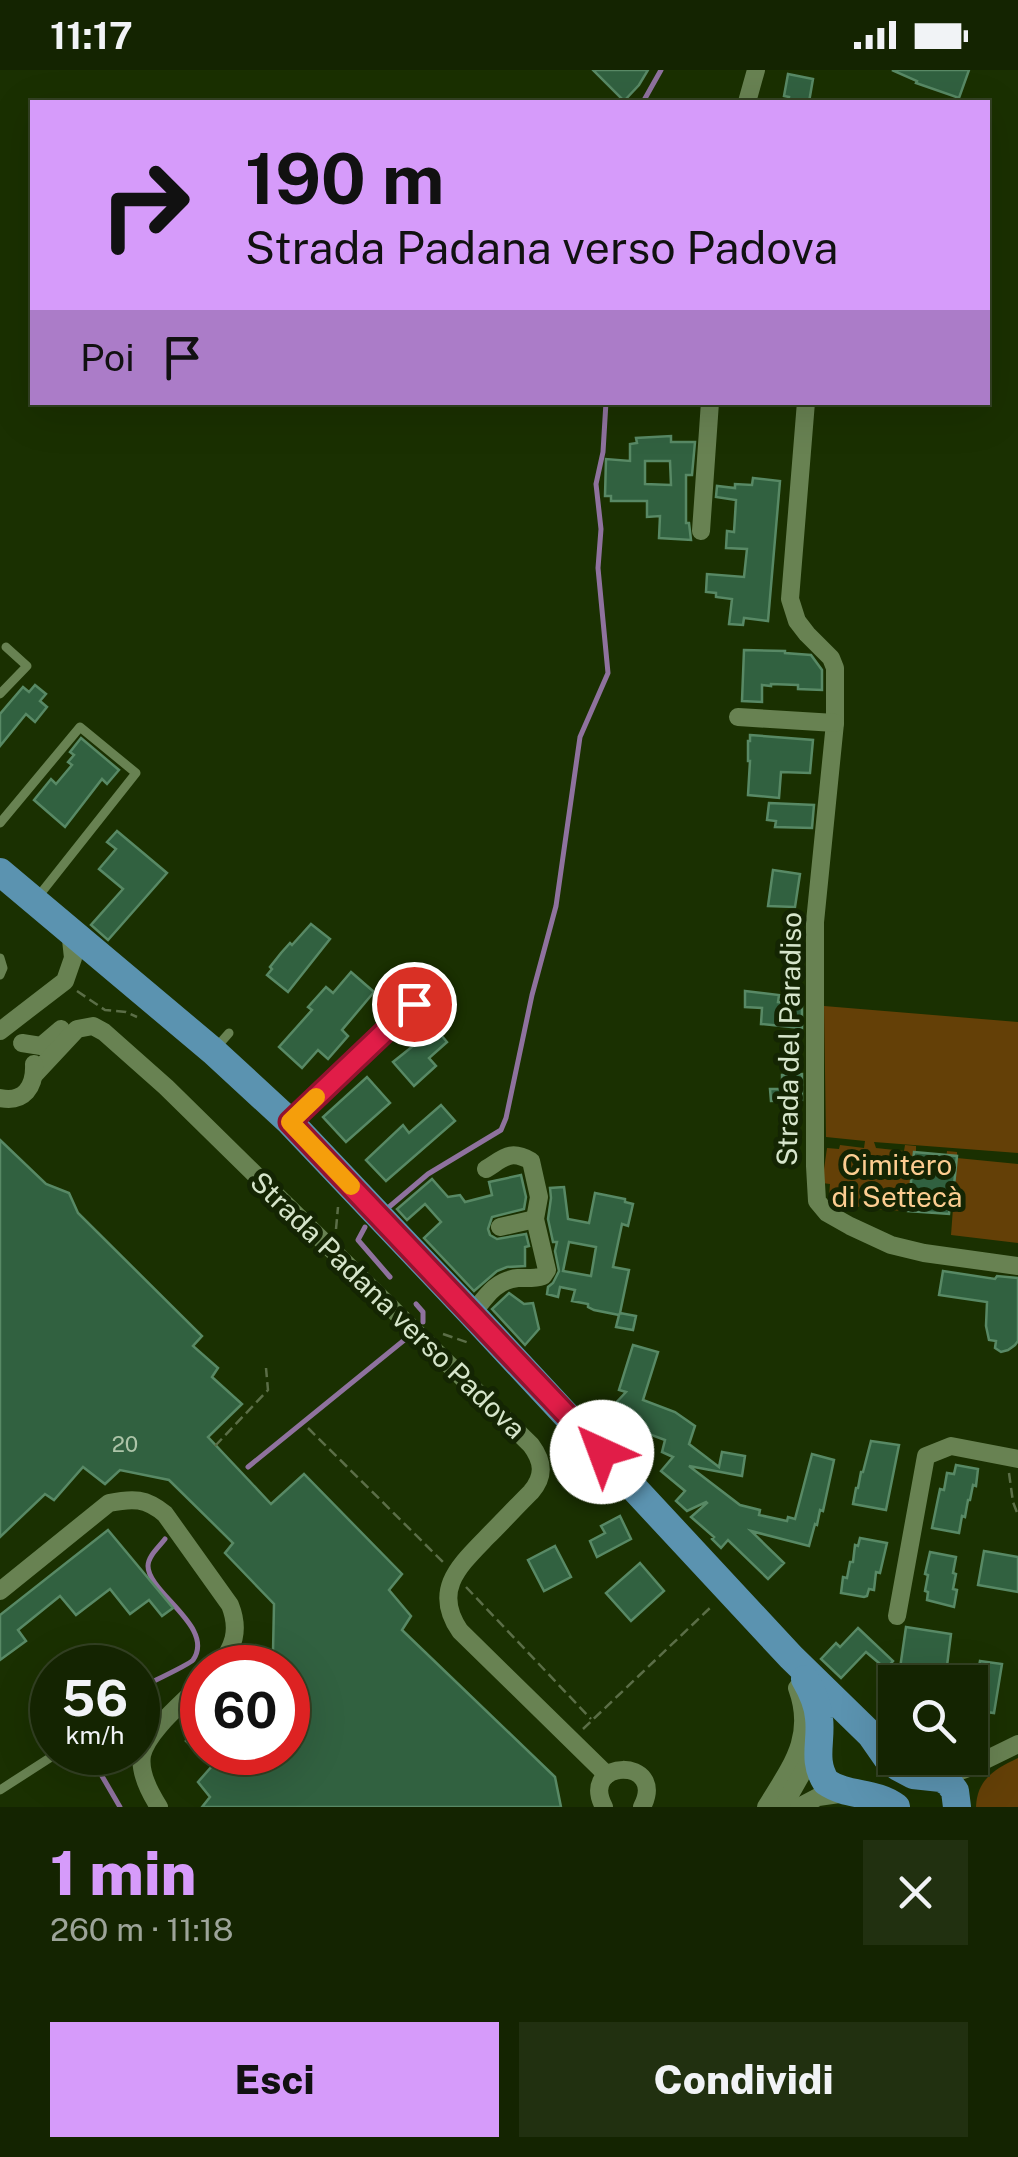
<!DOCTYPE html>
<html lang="it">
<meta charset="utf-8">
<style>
body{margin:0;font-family:"Public Sans",sans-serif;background:#213010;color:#f1f3f6;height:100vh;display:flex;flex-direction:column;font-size:38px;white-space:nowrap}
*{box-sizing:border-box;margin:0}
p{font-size:32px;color:#9da499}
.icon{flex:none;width:55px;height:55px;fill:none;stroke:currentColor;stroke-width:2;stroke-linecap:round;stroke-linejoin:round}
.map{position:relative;height:1737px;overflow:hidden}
.side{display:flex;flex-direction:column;background:#142401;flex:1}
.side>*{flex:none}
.top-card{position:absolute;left:30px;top:30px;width:960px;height:305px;border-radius:0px;box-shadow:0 10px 40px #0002,0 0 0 2px #334123;background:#d69bfa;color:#111;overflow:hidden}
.fabs{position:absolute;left:878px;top:1595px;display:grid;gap:20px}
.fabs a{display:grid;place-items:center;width:110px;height:110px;border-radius:0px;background:#142401;box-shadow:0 10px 40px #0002,0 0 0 2px #334123;font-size:50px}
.speed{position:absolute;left:30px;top:1575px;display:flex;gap:20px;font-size:50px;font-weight:700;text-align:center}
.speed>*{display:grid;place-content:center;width:130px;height:130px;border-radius:50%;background:#142401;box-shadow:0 10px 40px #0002,0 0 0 2px #334123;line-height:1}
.speed small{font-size:25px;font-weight:400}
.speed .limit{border:15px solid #d22;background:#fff;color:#111}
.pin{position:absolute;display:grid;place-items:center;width:85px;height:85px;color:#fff;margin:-42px;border:5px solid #fff;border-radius:50%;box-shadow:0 2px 10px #0007}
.me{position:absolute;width:110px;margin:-55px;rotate:317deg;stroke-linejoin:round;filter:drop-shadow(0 0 8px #0008)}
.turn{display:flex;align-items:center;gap:35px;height:210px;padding:0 50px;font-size:45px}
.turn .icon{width:130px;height:130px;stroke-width:2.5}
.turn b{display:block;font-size:70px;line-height:85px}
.then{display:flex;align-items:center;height:95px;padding:0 50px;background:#0003;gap:20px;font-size:38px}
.round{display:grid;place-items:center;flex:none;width:105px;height:105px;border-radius:0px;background:#213010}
.summary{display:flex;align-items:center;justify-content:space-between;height:170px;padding:0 50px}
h1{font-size:60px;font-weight:800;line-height:75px;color:#d69bfa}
.cta{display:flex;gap:20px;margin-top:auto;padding:20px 50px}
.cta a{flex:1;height:115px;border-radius:0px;background:#d69bfa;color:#111;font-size:40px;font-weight:800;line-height:115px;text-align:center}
.cta a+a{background:#213010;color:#f1f3f6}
.status{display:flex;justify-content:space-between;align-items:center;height:70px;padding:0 50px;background:#142401;direction:ltr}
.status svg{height:28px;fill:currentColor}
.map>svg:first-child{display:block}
.green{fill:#644007}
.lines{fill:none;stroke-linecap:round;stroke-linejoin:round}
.stream{stroke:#8f729e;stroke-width:5}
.building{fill:#316140;stroke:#588965;stroke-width:2.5;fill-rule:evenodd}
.path{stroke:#5b6e47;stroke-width:2.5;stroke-dasharray:10 5;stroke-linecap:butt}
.lane{stroke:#688252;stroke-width:9}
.street{stroke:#688252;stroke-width:18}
.primary{stroke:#5b93b0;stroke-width:28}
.route-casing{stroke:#92132f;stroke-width:25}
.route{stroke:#e11d48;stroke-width:18}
.slow{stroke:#f59e0b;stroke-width:18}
.labels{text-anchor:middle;stroke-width:10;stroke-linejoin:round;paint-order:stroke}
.number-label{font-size:22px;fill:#adc4a8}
.street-label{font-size:28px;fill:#d6e5cb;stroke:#142503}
.park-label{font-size:28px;fill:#fdcd91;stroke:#142503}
</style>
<div class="status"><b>11:17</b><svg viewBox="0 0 49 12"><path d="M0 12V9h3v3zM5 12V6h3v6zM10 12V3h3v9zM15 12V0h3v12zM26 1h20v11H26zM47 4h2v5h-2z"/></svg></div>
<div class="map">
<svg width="1018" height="1737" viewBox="0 0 1018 1737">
<rect width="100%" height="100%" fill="#1a3001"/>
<!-- green -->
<g class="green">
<path d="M824,936L1018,952V1083L874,1072L876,1078L904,1081L905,1075L916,1076V1082L940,1085L946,1089L947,1081L957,1082V1088L1018,1094V1173L951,1165L954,1125L951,1127L949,1144L873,1139V1131L860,1130L859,1137L852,1136V1129L829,1127L830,1114L822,1113L827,1078L839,1079L840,1075L864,1078L865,1071L826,1067Z"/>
<path d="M1018,1688V1737H976C977,1709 995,1699 1018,1688Z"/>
</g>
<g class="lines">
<!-- stream -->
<g class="stream">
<path d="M643,32L661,0"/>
<path d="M389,1137L428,1104L501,1060L506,1048L532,925L556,836L580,667L608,603L598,498L601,459L596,414L603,382L606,332"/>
<path d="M365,1157L358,1170L390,1207"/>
<path d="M416,1234L423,1242V1252"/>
<path d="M248,1397L408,1267"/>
<path d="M138,1619C147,1614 189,1595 193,1590C216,1557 148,1523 148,1496C148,1486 159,1477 165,1469"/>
<path d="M88,1682L120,1737"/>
</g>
</g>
<!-- building -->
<g class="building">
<path d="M593,0H648L639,15L624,31Z"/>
<path d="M892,0H969L959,28L916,13L917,11Z"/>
<path d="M788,4L813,9L809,32H788L789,27L784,26Z"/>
<path d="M671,366V372H695L692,405H686V453H689L691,470L659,468L660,446L647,447V431H611V426H605L606,389L630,391V374L637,373L636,368ZM645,391H670L671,415L645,414Z"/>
<path d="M753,408L780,411L768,551L744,548L743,555L729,554L732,529L716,527V523L706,522L707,504L744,507L747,479L726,478L727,461L734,462L736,430L716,427L717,416L735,418V414L752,415Z"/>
<path d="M744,580L785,581V583L811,585L822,600V620L798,619V615L771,614V616L762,615V632L742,631Z"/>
<path d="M35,615L46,624L40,631L47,637L35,652L26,644L0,676V644L23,617L29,622Z"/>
<path d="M750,665L813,670L810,703L781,702L779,728L748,725L750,691H748V671H750Z"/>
<path d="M81,668L119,700L107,714L102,709L65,757L34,730L51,709L56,714L72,695L68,692L74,685L70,682Z"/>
<path d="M769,733L814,735L812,758L775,757L776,751L767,750Z"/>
<path d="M117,761L167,803L108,870L91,855L123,819L99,799L116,779L107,772Z"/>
<path d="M773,800L800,804L795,837L768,836Z"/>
<path d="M311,854L330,869L288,922L267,905L272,899L270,897L281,883L290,873L292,875Z"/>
<path d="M351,902L374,922L342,960L348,966L328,989L318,980L302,998L279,977L312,940L308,937L326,917L333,923Z"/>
<path d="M745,921L779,925L778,932L802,933V958L761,954L762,938L745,937Z"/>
<path d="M427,948L447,972L429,988L436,996L414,1016L393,992L413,976L405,967Z"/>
<path d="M802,1004V1030L771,1031L770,1019H782V1005Z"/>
<path d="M367,1007L390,1033L346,1072L323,1047Z"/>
<path d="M441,1035L455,1051L386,1111L366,1090L403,1055L409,1063Z"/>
<path d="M0,1070L46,1114L69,1123L78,1143L202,1266L193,1276L218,1298L212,1307L242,1334L208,1367L271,1434L304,1404L402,1504L389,1520L411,1546L402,1560L555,1707L561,1737H202L210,1727L198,1712L212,1696L186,1671L202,1654V1682H288V1598H257L273,1582L274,1534L225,1483L233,1473L169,1410L120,1400L105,1414L83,1397L54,1430L45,1424L0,1467Z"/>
<path d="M914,1082L957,1086L953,1125H951L949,1144L908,1141Z"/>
<path d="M521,1105L526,1127L524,1139L492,1147L488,1159L490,1165L497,1169L526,1164L529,1176L525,1177V1196L507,1197L497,1201L474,1221L424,1168L441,1152L425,1134L407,1150L397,1139L432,1109L448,1127L460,1125L465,1132L492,1125L489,1112Z"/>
<path d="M564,1117L568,1149L589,1153L595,1123L625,1129V1132L633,1134L628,1156L622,1154L613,1197L629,1200L620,1243L636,1246L633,1260L616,1257L619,1245L594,1240L588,1237V1234L572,1231L575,1220L560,1217L558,1227L547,1224L548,1217L553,1213L559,1201L555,1181L557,1172H553L548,1149L551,1128L550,1118ZM569,1172L596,1177L591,1206L563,1201Z"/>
<path d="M943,1201L995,1209L997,1206L1018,1208V1271L1015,1275L1008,1280L1001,1282L995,1278L996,1271L989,1270L986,1256L987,1232L939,1225Z"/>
<path d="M509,1223L524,1234L533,1233L539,1259L525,1275L492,1239Z"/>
<path d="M633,1275L658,1282L643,1330L675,1342L695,1356L689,1374L719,1397L722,1382L745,1386L742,1406L689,1396L740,1435L760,1440L759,1445L787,1451L788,1447L795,1449L812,1384L834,1390L823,1441L820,1440L817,1455L815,1454L809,1476L751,1461L784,1493L768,1509L728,1470L721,1478L712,1469L714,1467L691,1447L707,1433L706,1432L687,1441L676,1431L685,1421L661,1401L673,1387L662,1382L665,1370L628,1356L616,1369L598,1352L626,1322L619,1320Z"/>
<path d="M871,1371L899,1375L886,1440L853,1434L856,1418H858L861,1402H863Z"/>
<path d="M956,1395L978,1399L976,1416L973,1415L970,1430H968L965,1447L962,1446L959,1463L932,1458L940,1419L944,1420L947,1403L954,1404Z"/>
<path d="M620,1446L631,1469L597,1487L590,1471L605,1463L601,1456Z"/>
<path d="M108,1460L173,1538L162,1546L149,1530L130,1544L110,1519L76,1545L60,1526L18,1560L26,1571L0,1590V1545Z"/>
<path d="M860,1468L887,1473L880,1503L876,1502L874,1520L869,1519L867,1526L864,1527L841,1523L843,1507L847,1508L850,1492H853L855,1475L858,1476Z"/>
<path d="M555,1476L571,1507L544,1521L528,1490Z"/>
<path d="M984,1481L1018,1487V1522L978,1515Z"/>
<path d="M930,1482L956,1487L953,1503L956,1504L953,1519L957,1520L954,1537L927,1530L928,1522L925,1521L928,1505L925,1504Z"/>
<path d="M640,1493L664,1521L631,1551L606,1523Z"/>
<path d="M906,1557L951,1564L945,1612H898Z"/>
<path d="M858,1558L893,1591L886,1599L866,1582L841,1608L821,1589L836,1573L840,1577Z"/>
<path d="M980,1591L1002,1594L994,1643L971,1640Z"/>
</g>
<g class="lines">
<!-- path -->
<g class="path">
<path d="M77,921L105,940L126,942L137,947"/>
<path d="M336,1159L338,1137"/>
<path d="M443,1264L469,1273"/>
<path d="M308,1358L443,1492"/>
<path d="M215,1376L268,1320L266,1298"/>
<path d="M1009,1403L1013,1432L1018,1445"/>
<path d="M466,1517L591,1649"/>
<path d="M583,1659L711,1537"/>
</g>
<!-- lane -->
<g class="lane">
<path d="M0,624L27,596L6,577"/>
<path d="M0,753L80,657L136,703L37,828"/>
<path d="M0,888L3,898L0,905"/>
<path d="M215,979L229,963"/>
<path d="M0,1720L59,1682"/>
</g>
<!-- street -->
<g class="street">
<path d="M747,32L756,0"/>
<path d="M806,332L790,529L797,551L807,564L831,588L835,598V653L815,852V1096L817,1131L827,1143L850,1156L891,1175L924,1183L1018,1196"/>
<path d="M701,461L710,332"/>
<path d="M738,647L835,653"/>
<path d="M0,961L65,911L73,888L70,860"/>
<path d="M22,973L41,976L61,959"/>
<path d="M34,1005L77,959L93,956L104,962L166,1017L531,1375C543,1391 545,1406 531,1422C516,1437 502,1452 487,1467C459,1496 432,1520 460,1561L607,1705"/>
<path d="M0,1028C24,1033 35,1017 34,994"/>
<path d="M290,1052L413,934"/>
<path d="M500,1157L535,1149"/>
<path d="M472,1244C485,1228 495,1210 518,1208C527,1208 534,1209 543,1206L547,1200L535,1149L539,1127L531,1091C510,1079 504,1088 486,1099"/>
<path d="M0,1521L109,1433C133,1428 146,1428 165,1444L230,1535C240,1560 234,1578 217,1598"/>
<path d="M897,1546L926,1386L951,1376L1018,1389"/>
<path d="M941,1708L971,1697L1018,1674"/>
<path d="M159,1737C150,1723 139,1703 142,1685C148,1660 185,1631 202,1613"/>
<path d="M604,1737C578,1688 668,1687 642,1737"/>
<path d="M766,1737C791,1696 815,1667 797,1618"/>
<path d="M783,1737L817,1677"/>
<path d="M799,1737L818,1727L846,1723"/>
</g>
<!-- primary -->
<g class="primary">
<path d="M0,802L213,981L290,1052L472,1244L791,1587L871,1665L887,1688L898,1697L913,1705L941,1708L948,1712L955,1721L957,1737"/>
<path d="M805,1609C812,1621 818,1634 819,1648C822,1671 812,1690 826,1712C848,1727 875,1721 896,1737"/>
</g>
</g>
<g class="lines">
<!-- route casing -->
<g class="route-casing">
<path id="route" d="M414,934L290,1052L602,1382"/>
</g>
<!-- route -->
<use href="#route" class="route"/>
<!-- slow -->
<path class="slow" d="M316,1027L290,1052L351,1116"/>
</g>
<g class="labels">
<!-- number labels -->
<g class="number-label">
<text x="125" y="1382">20</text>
</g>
<!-- street labels -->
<g class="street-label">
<text transform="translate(789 969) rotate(-89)" y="10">Strada del Paradiso</text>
<text transform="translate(388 1235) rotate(44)" y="10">Strada Padana verso Padova</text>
</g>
<!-- park labels -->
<g class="park-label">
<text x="897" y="1105">Cimitero<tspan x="897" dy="32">di Settecà</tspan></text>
</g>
</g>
</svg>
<div class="fabs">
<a><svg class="icon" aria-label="search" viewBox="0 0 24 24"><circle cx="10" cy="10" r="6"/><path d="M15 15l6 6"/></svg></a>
</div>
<div class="speed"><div>56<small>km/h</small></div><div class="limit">60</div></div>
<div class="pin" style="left:414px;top:934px;background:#d93025"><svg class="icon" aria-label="arrive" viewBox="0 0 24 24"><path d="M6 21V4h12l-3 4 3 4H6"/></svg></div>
<svg class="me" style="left:602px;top:1382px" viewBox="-20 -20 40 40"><circle r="19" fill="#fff"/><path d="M0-13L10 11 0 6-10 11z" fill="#e11d48"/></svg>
<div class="top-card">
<div class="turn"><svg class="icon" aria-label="right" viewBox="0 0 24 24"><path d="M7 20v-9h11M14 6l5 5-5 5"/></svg><div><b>190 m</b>Strada Padana verso Padova</div></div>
<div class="then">Poi<svg class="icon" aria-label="arrive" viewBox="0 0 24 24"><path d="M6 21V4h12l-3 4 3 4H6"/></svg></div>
</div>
</div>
<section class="side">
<div class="summary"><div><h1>1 min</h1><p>260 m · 11:18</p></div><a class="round"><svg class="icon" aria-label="close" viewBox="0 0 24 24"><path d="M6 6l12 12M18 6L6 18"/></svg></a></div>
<div class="cta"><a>Esci</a><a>Condividi</a></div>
</section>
